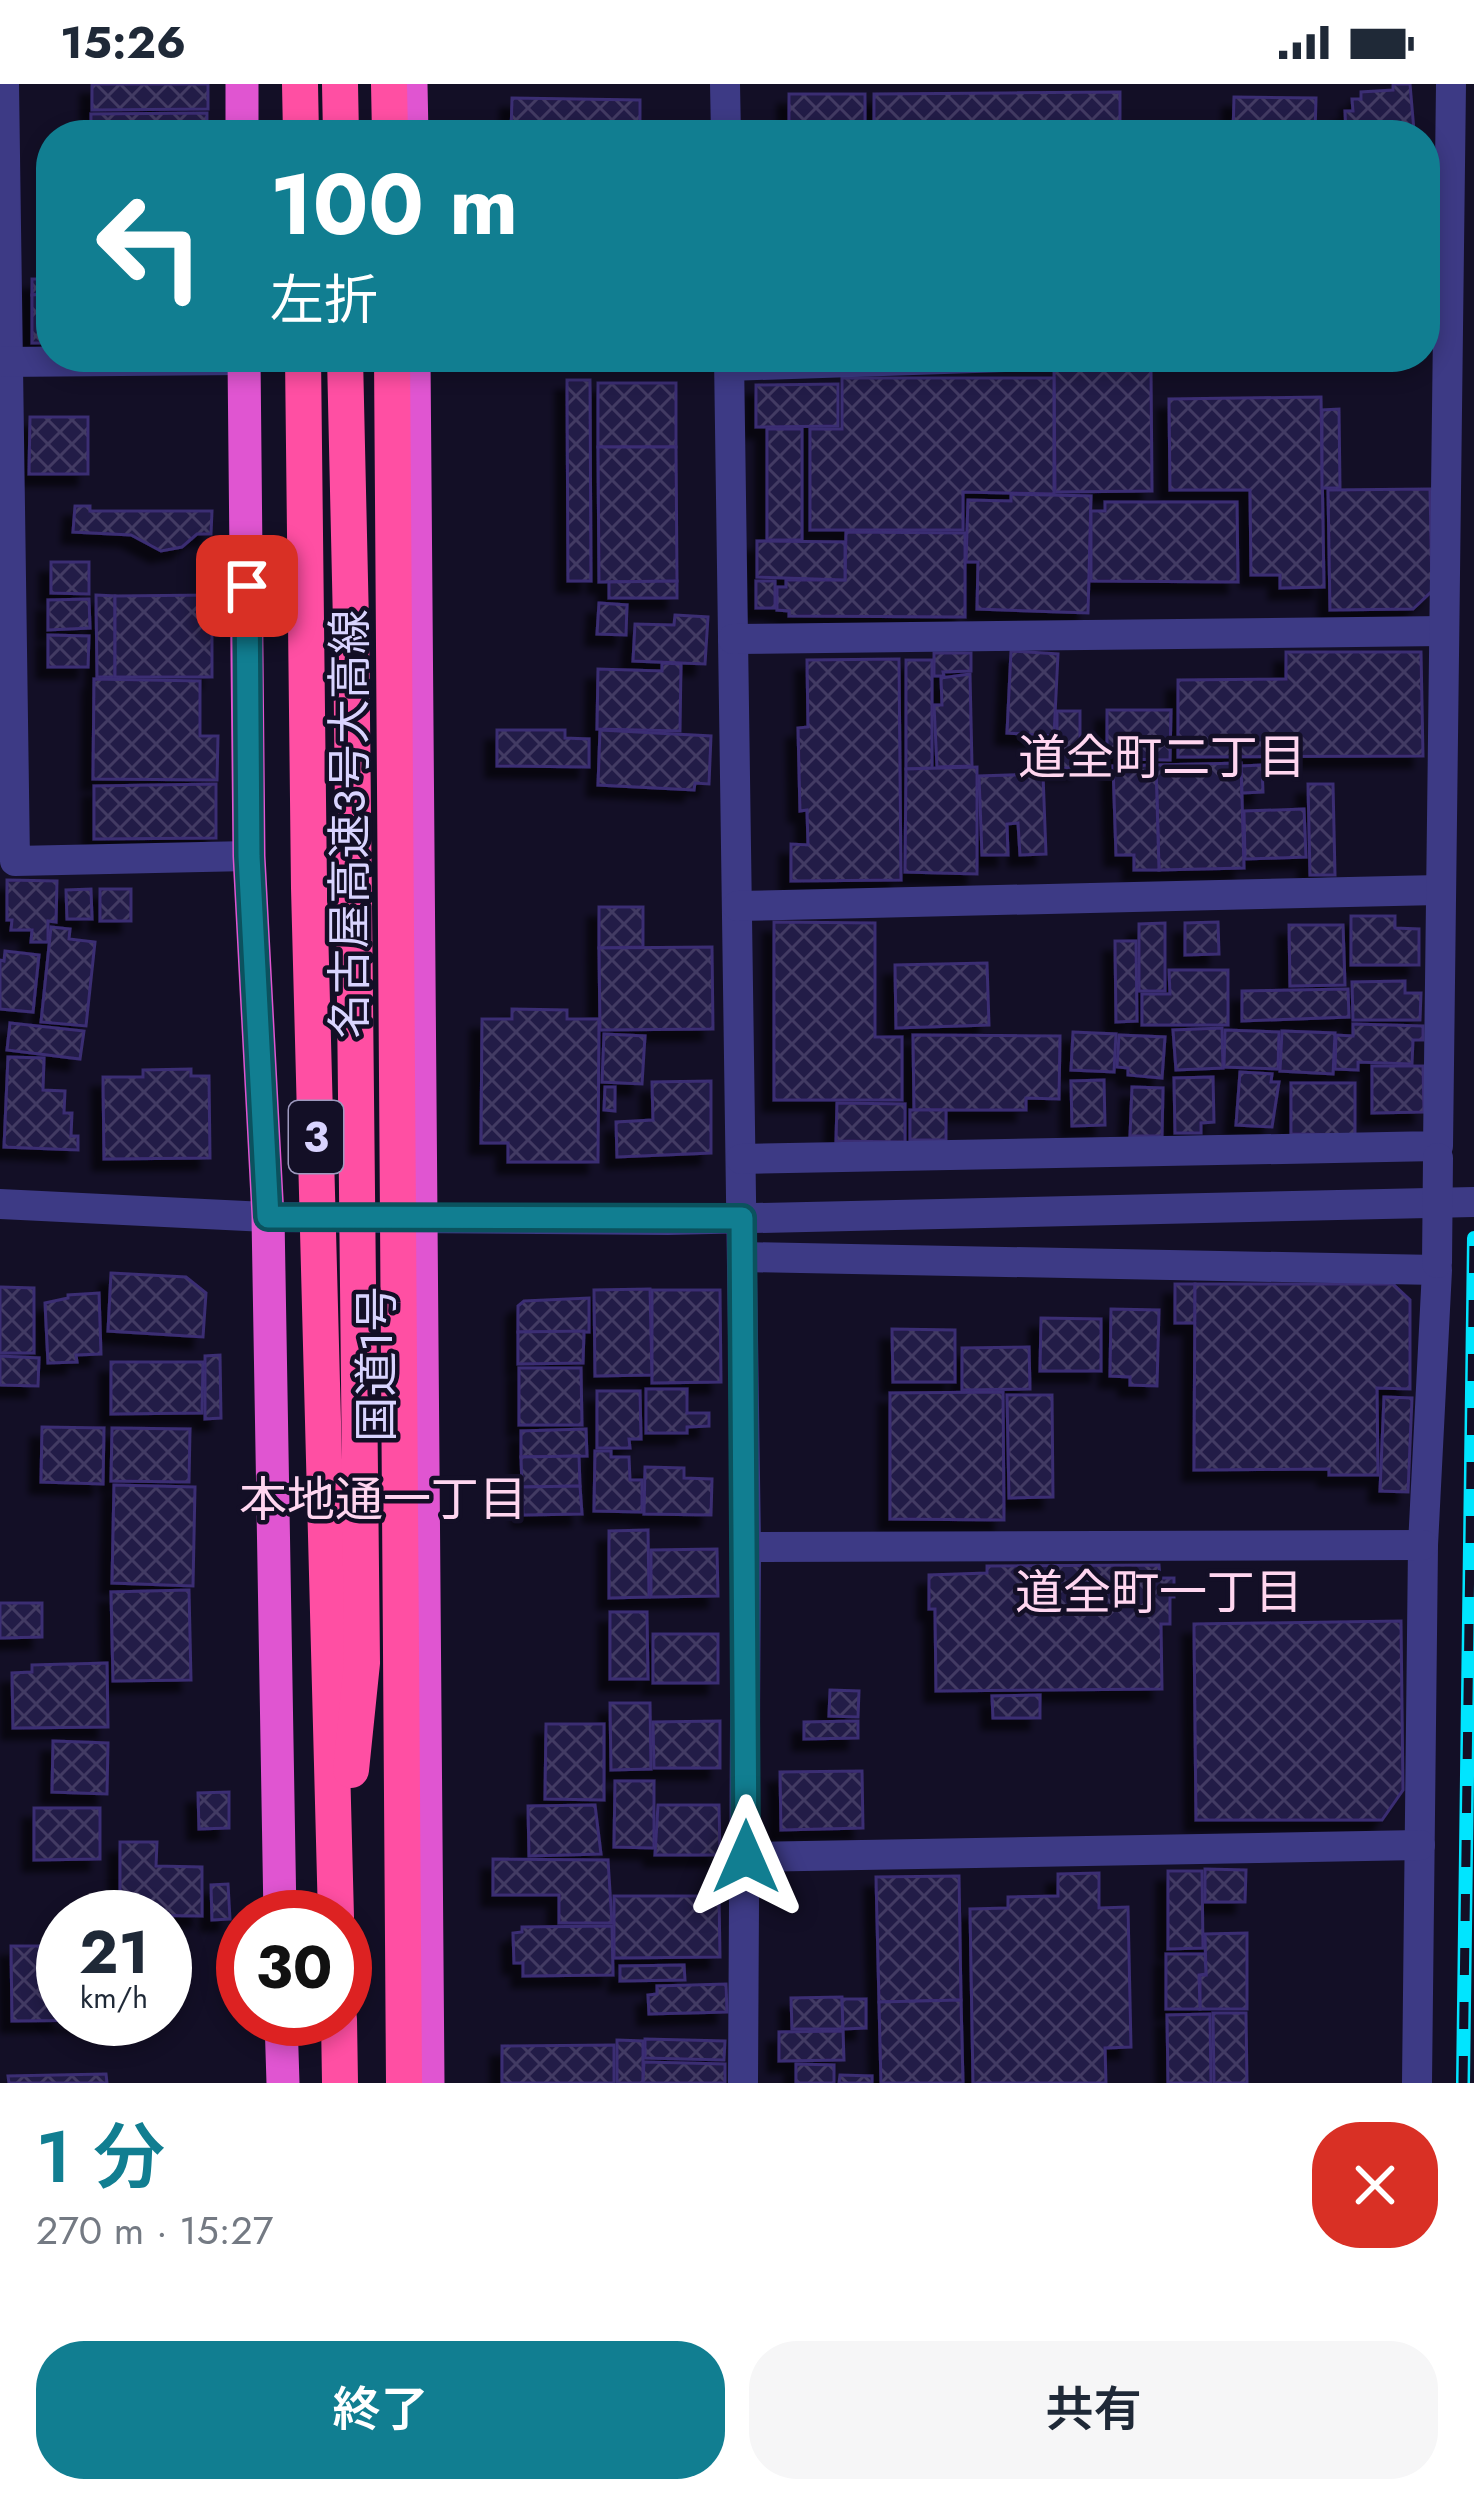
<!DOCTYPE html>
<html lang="ja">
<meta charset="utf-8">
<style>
body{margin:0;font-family:Jost,"Noto Sans JP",sans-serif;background:#f6f6f7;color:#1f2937;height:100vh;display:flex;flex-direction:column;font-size:45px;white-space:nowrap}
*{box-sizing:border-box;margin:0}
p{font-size:39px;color:#747a83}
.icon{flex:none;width:66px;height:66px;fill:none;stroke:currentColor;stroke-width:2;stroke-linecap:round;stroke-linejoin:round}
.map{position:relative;height:1999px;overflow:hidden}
.sheet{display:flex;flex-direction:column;background:#fff;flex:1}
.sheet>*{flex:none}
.top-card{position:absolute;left:36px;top:36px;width:1404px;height:252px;border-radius:48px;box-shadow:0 6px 18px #0003;background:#117e91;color:#fff;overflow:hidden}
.speed{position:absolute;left:36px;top:1806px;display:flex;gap:24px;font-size:60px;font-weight:700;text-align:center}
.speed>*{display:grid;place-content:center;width:156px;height:156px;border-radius:50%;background:#fff;box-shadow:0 6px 18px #0003;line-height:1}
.speed small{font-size:30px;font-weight:400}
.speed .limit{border:18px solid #d22;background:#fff;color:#111}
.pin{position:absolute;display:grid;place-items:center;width:102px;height:102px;color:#fff;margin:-51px;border-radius:24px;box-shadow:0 6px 18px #0006}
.me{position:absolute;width:132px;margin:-66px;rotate:0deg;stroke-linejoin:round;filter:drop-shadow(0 0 9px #0008)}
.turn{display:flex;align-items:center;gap:42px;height:252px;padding:0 36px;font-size:54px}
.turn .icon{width:156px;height:156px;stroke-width:2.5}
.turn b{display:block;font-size:84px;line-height:102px}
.round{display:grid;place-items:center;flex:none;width:126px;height:126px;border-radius:48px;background:#f6f6f7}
.summary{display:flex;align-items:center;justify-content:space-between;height:204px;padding:0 36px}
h1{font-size:72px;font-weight:600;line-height:90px;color:#117e91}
.primary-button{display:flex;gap:24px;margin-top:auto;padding:24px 36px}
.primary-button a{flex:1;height:138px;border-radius:48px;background:#117e91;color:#fff;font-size:48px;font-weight:600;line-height:138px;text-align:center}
.primary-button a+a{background:#f6f6f7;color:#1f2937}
.status{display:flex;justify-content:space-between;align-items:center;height:84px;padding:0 60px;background:#fff;direction:ltr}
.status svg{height:33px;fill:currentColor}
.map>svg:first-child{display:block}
.building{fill:url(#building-cross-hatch);stroke:#3b2d73;stroke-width:3;filter:url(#shadow)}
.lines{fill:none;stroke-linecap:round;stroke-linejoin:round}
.minor{stroke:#3d3a85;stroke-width:30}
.tertiary{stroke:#3d3a85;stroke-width:30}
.trunk{stroke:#e055d1;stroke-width:33}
.motorway{stroke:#ff4fa3;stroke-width:36}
.rail-casing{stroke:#00e5ff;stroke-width:14}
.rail{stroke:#130f26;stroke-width:9;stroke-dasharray:27;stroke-linecap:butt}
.minor-bridge{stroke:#3d3a85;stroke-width:30}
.motorway-bridge{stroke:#ff4fa3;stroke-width:36}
.route-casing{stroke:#0b525e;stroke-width:30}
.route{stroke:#117e91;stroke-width:21}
.labels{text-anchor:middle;stroke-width:9;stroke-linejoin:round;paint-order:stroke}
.shield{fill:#130f26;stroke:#9e99be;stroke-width:3}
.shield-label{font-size:42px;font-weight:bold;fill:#d9d4ff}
.street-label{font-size:45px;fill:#d9d4ff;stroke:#130f26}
.neighbourhood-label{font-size:48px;fill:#ffd6f0;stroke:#130f26}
</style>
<div class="status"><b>15:26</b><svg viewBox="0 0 49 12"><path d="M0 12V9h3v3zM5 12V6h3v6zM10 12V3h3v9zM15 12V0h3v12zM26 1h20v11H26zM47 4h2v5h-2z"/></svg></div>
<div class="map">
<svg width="1474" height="1999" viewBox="0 0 1474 1999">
<defs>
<pattern id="building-cross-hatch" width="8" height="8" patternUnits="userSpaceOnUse" patternTransform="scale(3)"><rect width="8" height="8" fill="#241b47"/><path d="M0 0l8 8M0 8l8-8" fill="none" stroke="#433b63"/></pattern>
<filter id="shadow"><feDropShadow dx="-11" dy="11" stdDeviation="3" flood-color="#0009"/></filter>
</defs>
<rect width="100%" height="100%" fill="#130f26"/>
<!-- building -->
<g class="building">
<path d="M92,0H208V25L92,26Z"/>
<path d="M1393,0H1410L1414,47L1346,49L1345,27H1353L1352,15H1361V8L1393,6Z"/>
<path d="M1120,8V51H874V10Z"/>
<rect x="789" y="10" width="76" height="41"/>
<path d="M1234,13L1316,14L1315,51H1233Z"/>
<path d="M512,14L640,16V51H511Z"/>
<path d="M207,29V51H91V30Z"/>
<path d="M1425,73H1432L1428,119H1425Z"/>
<path d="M1425,127H1435L1437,202H1425Z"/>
<path d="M32,195H47V210L32,211Z"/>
<path d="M47,210H51V259H32V211Z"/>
<path d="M1054,286H1151L1152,407L1055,408Z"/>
<path d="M842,294H1054V410L963,408V446H810V345H842Z"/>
<path d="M567,296H590L591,497H568Z"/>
<rect x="598" y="299" width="78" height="64"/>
<path d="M838,300V342L756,343V301Z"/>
<path d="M1321,313L1324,503L1280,504V491H1251L1250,406H1170L1169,315Z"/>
<path d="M1339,325L1340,404H1322V326Z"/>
<path d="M30,333H88V390H29Z"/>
<rect x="767" y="345" width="35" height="111"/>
<path d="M598,363H676L677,497L599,498Z"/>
<path d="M1430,405L1432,507L1413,525L1330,526L1328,406Z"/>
<path d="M1011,410L1091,412L1088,529L977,525L978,478H966L968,416L1011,417Z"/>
<path d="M1105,418H1237L1238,498L1091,497V427H1105Z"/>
<path d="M75,422H90V427H212L211,450H197L182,463L161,467L131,451L73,448Z"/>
<path d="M846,448L965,449V533L789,532V527L777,526V503H786V496H845Z"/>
<path d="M757,457L845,458V496L757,493Z"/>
<path d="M51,478H89V510L51,509Z"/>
<path d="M677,497V514H609V498Z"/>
<rect x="756" y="497" width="19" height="27"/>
<path d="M96,511L115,512V593H97Z"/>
<path d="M212,511V593H115V512Z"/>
<path d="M89,515L90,544L48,546V516Z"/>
<path d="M599,519L627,521L626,551L597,550Z"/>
<path d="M675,531L708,533L705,580L633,577L635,540L674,541Z"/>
<path d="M48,551L89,552L88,583H48Z"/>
<path d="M1011,567L1058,570L1054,652L1007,649Z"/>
<path d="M1286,568H1421L1423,672L1178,673V596L1286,595Z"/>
<path d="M934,569H971V587L943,588L944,592H934Z"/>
<path d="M899,575L901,796L791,797V760L808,761L807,726L800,727L798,644L808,643L807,576Z"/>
<path d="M906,576H932V684L906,685Z"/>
<path d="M662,579L681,580L680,647L597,645L598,585L662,587Z"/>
<path d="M970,590L972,682L937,683L934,621H942L941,594Z"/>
<path d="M94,595L200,597V652H218L217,696L93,695Z"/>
<path d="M1107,626H1171L1170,676L1119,675V670H1107Z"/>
<rect x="1057" y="627" width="23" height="57"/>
<path d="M497,646H565V654L589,655V683L497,682Z"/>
<path d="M600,646L711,652L709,700L695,699L694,706L598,701Z"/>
<path d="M1241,679L1244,784L1159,786L1156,681Z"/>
<path d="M1156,681L1159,786H1134V771H1116L1113,682Z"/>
<path d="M1262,681L1263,708L1242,709L1241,682Z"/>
<path d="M977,683V790L905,788L906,685Z"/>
<path d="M1043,690L1046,770L1020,771L1018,739L1007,740L1008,771H982L979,692Z"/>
<path d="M216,700V754L94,755V702Z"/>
<path d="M1308,700H1333L1335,791H1310Z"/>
<path d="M1304,725L1306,773L1245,775L1244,727Z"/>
<path d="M7,796L57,797L56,838L48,837V858H31L32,846H11L12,836H7Z"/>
<path d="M91,805L92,835H67L66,806Z"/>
<rect x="100" y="805" width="31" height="32"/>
<path d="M599,823H643V863L599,864Z"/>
<path d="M1351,832H1395V844L1419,845V881H1351Z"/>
<path d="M774,838L875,839V953H902V1016H774Z"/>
<path d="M1218,838L1219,870L1185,871V839Z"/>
<path d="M1165,839V907H1139V840Z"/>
<path d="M1289,841H1343L1345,901L1290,902Z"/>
<path d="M51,843L70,845L69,855L95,858L86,942L41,938Z"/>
<path d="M1115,857H1136L1137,937L1116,938Z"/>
<path d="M712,863L713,945L600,946L599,864Z"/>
<path d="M5,867L39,871L33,928L0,925V876L4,877Z"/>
<path d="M987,879L989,941L896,944L895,881Z"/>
<path d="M1169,886H1228V941H1142V910H1170Z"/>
<path d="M1405,897V909H1421L1420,936H1353L1352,898Z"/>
<path d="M1348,905L1349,933L1242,937V907Z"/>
<path d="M512,925L567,926V935H599L598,1078H508V1059H481L482,935H512Z"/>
<path d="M10,939L84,947L80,975L7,966Z"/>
<path d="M1353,940L1423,942V956H1413L1412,980L1358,978V986L1335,985L1336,951L1353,952Z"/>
<path d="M1222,944L1223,984L1176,986L1173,946Z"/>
<path d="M1225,946L1279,948L1278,985L1224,983Z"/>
<path d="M1282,947L1335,949L1333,990L1280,987Z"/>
<path d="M1073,948L1116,950L1114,988L1071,986Z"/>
<path d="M604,950L645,952L642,1000L602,998Z"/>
<path d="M913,951L1060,952L1059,1015L1026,1014V1026H914Z"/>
<path d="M1119,951L1165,953L1162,994L1128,991V984L1117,983Z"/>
<path d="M8,973L44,974L43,1006L65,1007L64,1029H72L71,1052H78V1066L4,1063Z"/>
<path d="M1372,982H1423L1424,1028L1372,1029Z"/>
<path d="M191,985V992H209L210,1074L104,1075L103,993H143V986Z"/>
<path d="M1240,988L1272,990L1271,998H1279L1272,1043L1236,1041Z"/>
<path d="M1213,993L1214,1038L1201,1039V1049H1175L1174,994Z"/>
<path d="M1104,996L1105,1041L1072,1042L1071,997Z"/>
<path d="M711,997V1069L617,1073L616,1038L653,1036L652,998Z"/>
<path d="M1291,999H1355V1051L1291,1050Z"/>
<path d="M605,1003H615V1027L604,1026Z"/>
<path d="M1132,1003L1163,1004L1162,1052H1130Z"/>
<path d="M837,1019L905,1020V1058L836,1057Z"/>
<rect x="910" y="1026" width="36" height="30"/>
<path d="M111,1189L186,1193L206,1209L203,1253L108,1247Z"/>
<rect x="1175" y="1200" width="20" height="39"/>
<path d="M1195,1200H1393L1410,1216V1305L1377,1304L1378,1391H1329V1385L1194,1386Z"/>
<path d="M0,1203L34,1204V1269H0Z"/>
<path d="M650,1205L652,1291L595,1292L594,1206Z"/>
<path d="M652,1206H720L721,1298L652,1299Z"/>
<path d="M99,1209L101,1270L76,1271L77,1278L48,1279L45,1219L68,1214V1211Z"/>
<path d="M589,1214V1248H518V1222L524,1217Z"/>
<path d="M1111,1225L1159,1226L1157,1302L1130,1301V1293L1110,1292Z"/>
<path d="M1041,1234L1101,1235V1287H1040Z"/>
<path d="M892,1245L955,1246V1298H893Z"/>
<path d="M584,1247L583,1279L518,1280V1248Z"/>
<path d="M1029,1263L1030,1305L962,1306V1264Z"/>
<path d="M220,1271L221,1334L205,1335V1272Z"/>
<path d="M0,1272L39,1274L38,1302L0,1301Z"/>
<path d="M111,1278H203L202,1329L111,1330Z"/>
<path d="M519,1284H581L582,1341H519Z"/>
<path d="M646,1305H687V1329H709V1342L687,1343V1349H646Z"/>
<path d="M597,1307H640L641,1355H629L630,1364H597Z"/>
<path d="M1003,1308L1004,1436L890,1435V1309Z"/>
<path d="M1007,1311H1052L1053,1413L1009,1414Z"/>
<path d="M1384,1313L1412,1314L1408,1408L1380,1407Z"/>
<path d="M42,1343L104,1344L103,1400L41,1398Z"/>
<path d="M112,1344L190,1345L189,1398L111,1397Z"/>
<path d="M586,1345L587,1372L521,1373V1347Z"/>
<path d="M595,1367H611V1373H629L630,1396H642V1428L594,1427Z"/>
<path d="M579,1372L580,1402L522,1403L521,1373Z"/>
<path d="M645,1383L684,1384V1394L712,1395L711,1431L644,1430Z"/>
<path d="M114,1401L195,1403L193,1502L112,1499Z"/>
<path d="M580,1402L582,1430L523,1431L522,1403Z"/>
<path d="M648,1446L649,1513L609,1514V1447Z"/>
<path d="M717,1465L718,1512L651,1513V1466Z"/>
<path d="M1159,1481L1160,1494H1174V1513H1170V1540H1161L1162,1605L936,1607L935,1525H929V1491L987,1489V1482Z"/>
<path d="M189,1506L191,1596L113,1597L111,1508Z"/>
<path d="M0,1519H42V1553L0,1554Z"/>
<path d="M610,1528H647L648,1595H610Z"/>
<path d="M1401,1537L1403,1706L1382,1736H1196L1194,1540Z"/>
<rect x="653" y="1550" width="65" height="49"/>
<path d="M107,1579L108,1643L13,1644L12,1589L32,1588V1581Z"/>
<path d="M830,1606L859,1607L858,1633L829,1632Z"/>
<path d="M1040,1611V1634H993L992,1612Z"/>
<path d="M610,1619H650L651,1685L611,1686Z"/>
<path d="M720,1637V1684H654L653,1638Z"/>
<path d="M858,1637V1654L804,1655V1638Z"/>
<path d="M546,1640H604V1716L545,1715Z"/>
<path d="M53,1657L108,1659L107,1710L52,1708Z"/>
<path d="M862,1687L863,1744L781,1746L780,1688Z"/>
<path d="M615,1697H654V1764L614,1763Z"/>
<path d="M229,1708V1744L199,1745L198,1709Z"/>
<path d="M595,1721L601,1770L529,1772L528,1722Z"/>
<path d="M658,1721H719L720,1771H655Z"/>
<path d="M34,1724H100V1775L34,1776Z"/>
<path d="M120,1758H157L156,1782L202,1783V1832L120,1831Z"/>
<path d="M493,1775L608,1776L612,1839H559V1811H493Z"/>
<path d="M1205,1785L1246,1786L1245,1818H1205Z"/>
<path d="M1168,1787H1202L1203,1864L1168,1865Z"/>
<path d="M1099,1789V1824L1128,1823L1131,1963L1105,1964L1106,1999H973L970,1825L1008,1824V1813L1058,1812V1790Z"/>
<path d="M959,1792L961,1916L879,1918L876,1793Z"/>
<path d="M228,1800L230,1835L212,1836L211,1801Z"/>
<path d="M614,1812H719L720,1873L614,1874Z"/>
<path d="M612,1842L613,1891L523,1892V1879H514L513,1849L522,1848V1843Z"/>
<path d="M1247,1849V1925H1200V1891H1206L1205,1850Z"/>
<path d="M11,1862H63V1935L110,1936L12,1937Z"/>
<path d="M1166,1870H1205L1206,1890L1199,1891L1200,1925H1166Z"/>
<path d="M684,1881L685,1896L620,1897V1882Z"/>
<path d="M726,1900L727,1928L649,1930L648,1911L657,1910V1902Z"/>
<path d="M842,1913L843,1945H792L791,1914Z"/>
<path d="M842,1915H866V1944L843,1945Z"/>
<path d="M961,1916L963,1999H881L879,1918Z"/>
<path d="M1213,1929H1246L1247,1999H1214Z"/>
<path d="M1210,1930L1211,1999H1168L1167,1931Z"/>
<path d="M843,1947L844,1976L779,1977V1948Z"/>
<path d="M645,1955L725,1957L724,1976L645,1974Z"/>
<path d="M617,1956L643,1957V1999H617Z"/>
<path d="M614,1961V1999H502V1962Z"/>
<path d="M644,1978L725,1980V1999H643Z"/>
<path d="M796,1980L834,1981V1999H796Z"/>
<path d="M106,1990L107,1999H9L8,1992Z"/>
<path d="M840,1991L872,1992V1999H839Z"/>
</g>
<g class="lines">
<!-- minor -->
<g class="minor">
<path d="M4,0L15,777L249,772"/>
<path d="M725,0L726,51"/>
<path d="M729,273L746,1463L743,1999"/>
<path d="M0,278L244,276"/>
<path d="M729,282L1005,273"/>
<path d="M733,555L1444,547"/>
<path d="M737,822L1439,806"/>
<path d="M741,1075L1438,1062L1451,0"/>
<path d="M743,1173L1437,1186L1423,1461L1417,1999"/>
<path d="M746,1463L1423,1461"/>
<path d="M746,1773L1420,1761"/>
</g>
<!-- tertiary -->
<path class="tertiary" d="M0,1120L268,1133L668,1136L1474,1118"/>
<!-- trunk -->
<g class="trunk">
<path d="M242,0V51"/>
<path d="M411,0L412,51"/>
<path d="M244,273L249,772L268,1133L280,1833"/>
<path d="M414,273L428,1999"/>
<path d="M281,1935L283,1999"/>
</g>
<!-- motorway -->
<g class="motorway">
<path d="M300,0L301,51"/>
<path d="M340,0L341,51"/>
<path d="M389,0L390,51"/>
<path d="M345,273L351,540"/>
<path d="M339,1935L340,1999"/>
</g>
<!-- rail casing -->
<g class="rail-casing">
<path id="rail" d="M1463,1999L1474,1154"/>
</g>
<!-- rail -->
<use href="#rail" class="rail"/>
<!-- minor-bridge -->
<path class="minor-bridge" d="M1437,1179L1438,1074"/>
<!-- motorway-bridge -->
<g class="motorway-bridge">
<path d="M303,273L309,804L336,1833"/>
<path d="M392,273L404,1999"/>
<path d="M351,540L362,1579L351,1686"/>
</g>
</g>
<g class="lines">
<!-- route casing -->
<g class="route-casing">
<path id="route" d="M247,502L249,772L268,1133L742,1134L746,1773"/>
</g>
<!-- route -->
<use href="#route" class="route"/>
</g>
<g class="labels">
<!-- shield labels -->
<rect class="shield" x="289" y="1017" width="54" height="72" rx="9"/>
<g class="shield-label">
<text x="316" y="1068">3</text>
</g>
<!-- street labels -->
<g class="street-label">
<text transform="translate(349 740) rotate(-90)" y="16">名古屋高速3号大高線</text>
<text transform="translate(376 1280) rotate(-90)" y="16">国道1号</text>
</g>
<!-- neighbourhood labels -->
<g class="neighbourhood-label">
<text x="1162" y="690">道全町二丁目</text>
<text x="383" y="1432">本地通一丁目</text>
<text x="1159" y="1525">道全町一丁目</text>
</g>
</g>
</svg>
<div class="speed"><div>21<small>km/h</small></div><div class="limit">30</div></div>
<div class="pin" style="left:247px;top:502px;background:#d93025"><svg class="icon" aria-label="arrive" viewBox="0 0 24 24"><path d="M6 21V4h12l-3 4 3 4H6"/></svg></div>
<svg class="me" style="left:746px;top:1773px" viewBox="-20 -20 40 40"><path d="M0-17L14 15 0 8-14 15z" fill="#117e91" stroke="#fff" stroke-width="4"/></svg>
<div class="top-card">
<div class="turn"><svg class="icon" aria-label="left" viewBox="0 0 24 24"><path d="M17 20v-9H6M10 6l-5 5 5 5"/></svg><div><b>100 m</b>左折</div></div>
</div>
</div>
<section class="sheet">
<div class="summary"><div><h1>1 分</h1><p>270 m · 15:27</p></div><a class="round" style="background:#d93025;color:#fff"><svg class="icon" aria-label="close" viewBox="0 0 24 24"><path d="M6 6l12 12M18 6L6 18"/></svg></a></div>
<div class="primary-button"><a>終了</a><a>共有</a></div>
</section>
